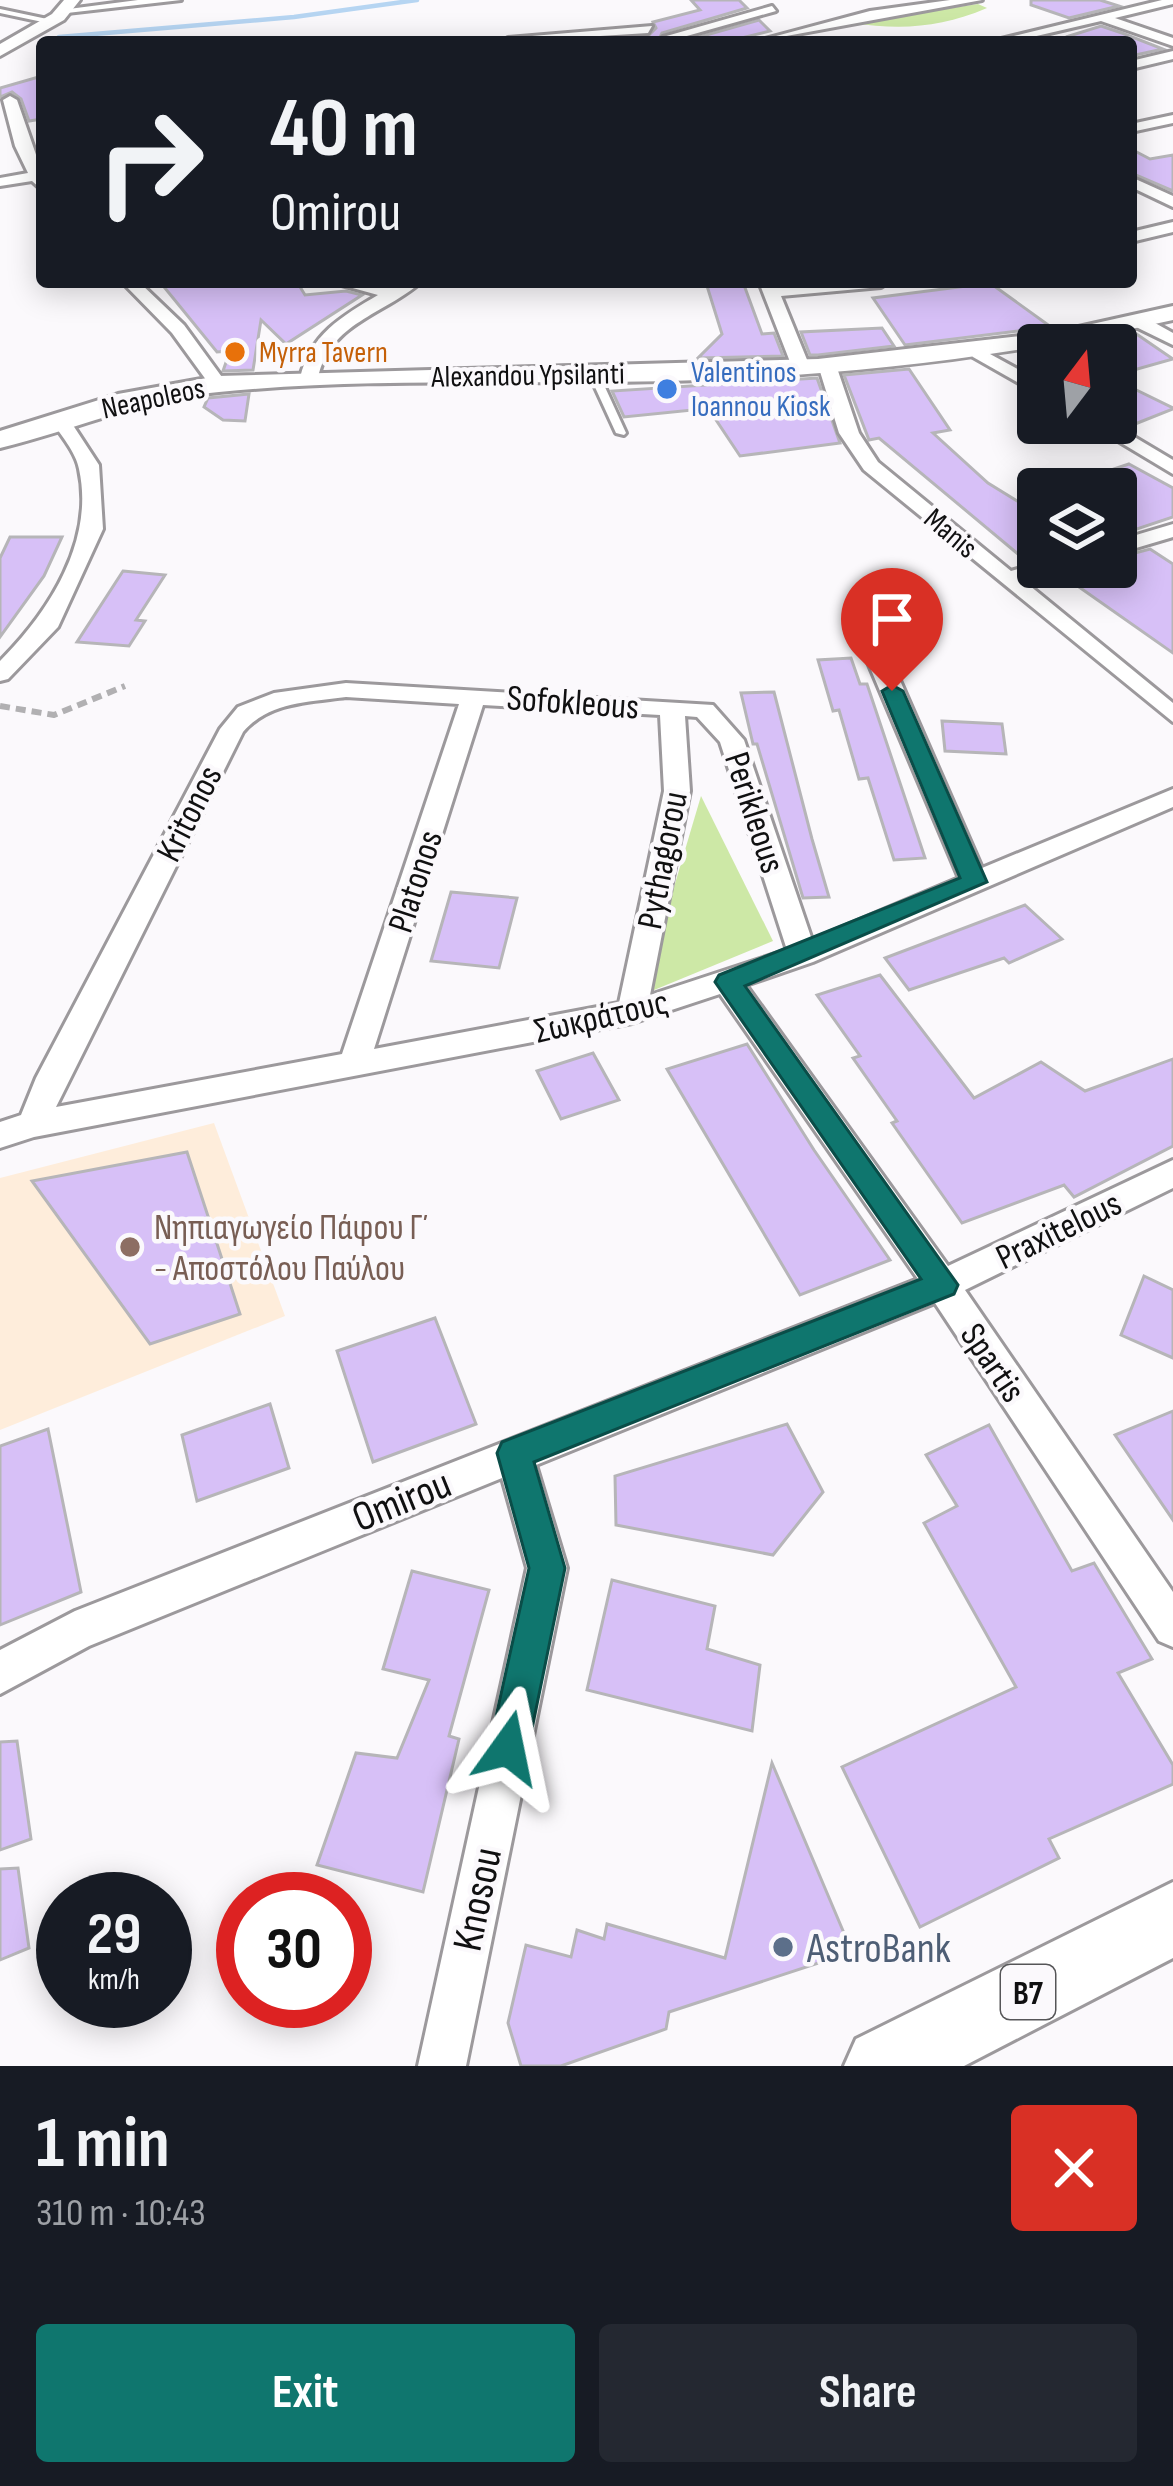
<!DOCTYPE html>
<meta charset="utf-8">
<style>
body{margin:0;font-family:"Sofia Sans Condensed",sans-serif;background:#242831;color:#f1f3f6;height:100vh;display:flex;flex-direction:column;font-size:45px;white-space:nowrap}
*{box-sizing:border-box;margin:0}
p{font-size:39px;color:#9ea1a6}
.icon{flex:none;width:66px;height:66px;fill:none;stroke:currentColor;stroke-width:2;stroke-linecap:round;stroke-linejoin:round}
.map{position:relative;height:2066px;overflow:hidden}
.panel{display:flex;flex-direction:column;background:#171b24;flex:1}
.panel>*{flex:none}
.guide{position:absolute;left:36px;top:36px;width:1101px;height:252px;border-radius:12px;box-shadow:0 6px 30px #0003;background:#171b24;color:#f1f3f6;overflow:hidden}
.needle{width:78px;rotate:16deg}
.controls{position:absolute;left:1017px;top:324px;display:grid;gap:24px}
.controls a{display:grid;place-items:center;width:120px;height:120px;border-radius:12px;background:#171b24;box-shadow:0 6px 30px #0003;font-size:60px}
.speed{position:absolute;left:36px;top:1872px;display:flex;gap:24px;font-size:60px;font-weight:700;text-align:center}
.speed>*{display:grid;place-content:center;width:156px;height:156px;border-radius:50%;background:#171b24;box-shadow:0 6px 30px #0003;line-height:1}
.speed small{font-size:30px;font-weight:400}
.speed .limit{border:18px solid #d22;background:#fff;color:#111}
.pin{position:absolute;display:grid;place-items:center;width:102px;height:102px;color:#fff;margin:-123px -51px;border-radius:50% 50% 50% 0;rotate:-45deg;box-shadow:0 0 12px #0007}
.pin .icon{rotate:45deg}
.me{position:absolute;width:132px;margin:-66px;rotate:12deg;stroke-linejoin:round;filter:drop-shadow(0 0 9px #0008)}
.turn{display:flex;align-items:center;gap:42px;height:252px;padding:0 36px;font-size:54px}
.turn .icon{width:156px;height:156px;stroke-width:2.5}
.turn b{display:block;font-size:84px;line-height:102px}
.round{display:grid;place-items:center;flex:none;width:126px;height:126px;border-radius:12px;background:#242831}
.overview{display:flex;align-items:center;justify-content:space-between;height:204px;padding:0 36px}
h1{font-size:72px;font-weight:700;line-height:90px}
.action{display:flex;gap:24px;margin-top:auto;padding:24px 36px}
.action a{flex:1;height:138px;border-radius:12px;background:#0f766e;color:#fff;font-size:48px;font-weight:700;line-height:138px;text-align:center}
.action a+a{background:#242831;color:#f1f3f6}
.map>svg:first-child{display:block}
.education{fill:#feeddb}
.green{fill:#cde8a6}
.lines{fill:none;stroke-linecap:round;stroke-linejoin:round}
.stream{stroke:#b6d5f2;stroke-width:4.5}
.building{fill:#d7c0f7;stroke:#b6b5b8;stroke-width:3}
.service-casing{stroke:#9c999c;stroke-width:6}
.minor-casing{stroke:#9c999c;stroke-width:6}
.secondary-casing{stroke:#9c999c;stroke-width:6}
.primary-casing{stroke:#9c999c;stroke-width:6}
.path{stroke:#b1b0b2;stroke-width:6;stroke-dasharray:10 6;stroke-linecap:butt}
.service{fill:#fff;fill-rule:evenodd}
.minor{fill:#fff;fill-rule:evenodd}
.secondary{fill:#fff;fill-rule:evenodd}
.primary{fill:#fff;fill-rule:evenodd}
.route{fill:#0f766e;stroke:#0a4d48;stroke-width:3}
.food-dot{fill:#e8710a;stroke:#fbf9fc;stroke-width:4.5}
.shop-dot{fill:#3f7fe0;stroke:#fbf9fc;stroke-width:4.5}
.education-dot{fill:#8d6e63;stroke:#fbf9fc;stroke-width:4.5}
.service-dot{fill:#5c6f8a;stroke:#fbf9fc;stroke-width:4.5}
.labels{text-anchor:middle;stroke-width:9;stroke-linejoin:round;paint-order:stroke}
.far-food-label{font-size:30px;fill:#c56008;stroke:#fbf9fc;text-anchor:start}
.far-shop-label{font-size:30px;fill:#366cbe;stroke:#fbf9fc;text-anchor:start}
.far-street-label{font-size:30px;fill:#101011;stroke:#fbf9fc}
.shield{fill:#fbf9fc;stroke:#565658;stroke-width:3}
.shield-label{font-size:33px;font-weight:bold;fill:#101011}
.street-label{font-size:36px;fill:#101011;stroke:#fbf9fc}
.education-label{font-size:36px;fill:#785e54;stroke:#fbf9fc;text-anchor:start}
.near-street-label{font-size:42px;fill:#101011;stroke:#fbf9fc}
.near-service-label{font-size:42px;fill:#4e5e75;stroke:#fbf9fc;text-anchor:start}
</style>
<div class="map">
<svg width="1173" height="2066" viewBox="0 0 1173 2066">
<rect width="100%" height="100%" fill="#fbf9fc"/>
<!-- education -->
<path class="education" d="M214,1123L285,1316L0,1430V1178Z"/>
<!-- green -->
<g class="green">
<path d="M978,4L987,8C940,28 902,30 851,23Z"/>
<path d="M701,796L773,941L642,995Z"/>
</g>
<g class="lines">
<!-- stream -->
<path class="stream" d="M59,37L294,17L417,0"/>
</g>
<!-- building -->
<g class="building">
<path d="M691,0H739L747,8L662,33L659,39L646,38L656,28L653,22L700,10Z"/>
<path d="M1031,0H1100L1119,6L1069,18L1031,5Z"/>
<path d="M759,20L770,31L725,42L685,41Z"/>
<path d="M1101,26L1122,33L1163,49L1131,56V42L1066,37Z"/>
<path d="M42,76V119L29,121L21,99L12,92L0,97V88Z"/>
<path d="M1131,149L1150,159L1173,155V191L1131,173Z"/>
<path d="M160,282H297L305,295L346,291L362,295L286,344L261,320L253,370L223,371L230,351L217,352Z"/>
<path d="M990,283L1051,327L905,345L873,298Z"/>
<path d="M744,285L762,334L774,333L783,356L698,358L722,334L707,286Z"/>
<path d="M882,328L894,346L818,355H810L801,332Z"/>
<path d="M1135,333L1173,359L1116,375V337Z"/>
<path d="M909,369L950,430L933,433L988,483L1038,514V549L1018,554L879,438L869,440L844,375Z"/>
<path d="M817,378L840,443L740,456L712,414L702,409L624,417L612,391Z"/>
<path d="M1116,380L1173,408V409L1135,424L1116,415Z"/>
<path d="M249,394L245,421L223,420L204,407L208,398Z"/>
<path d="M1129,464L1173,488V517L1116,536V489L1090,477Z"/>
<path d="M10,537H62L44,576L0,637V558Z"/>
<path d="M1150,549L1173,564V653L1079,587L1116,575V558Z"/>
<path d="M123,571L165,575L136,620L145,621L129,646L77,642Z"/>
<path d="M851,658L860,684H867L925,858L894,860L868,778L859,779L839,710L833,711L818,660Z"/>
<path d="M774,692L812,839L829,897L803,898L757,744H753L741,693Z"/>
<path d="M942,721L1002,724L1006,754L945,751Z"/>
<path d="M451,892L517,898L499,968L431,961Z"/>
<path d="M1025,905L1062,939L1009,963L1004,958L909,990L885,958Z"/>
<path d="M880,975L974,1098L1041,1062L1085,1091L1173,1059V1146L1074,1197L1064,1185L962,1223L892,1123L897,1121L853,1058L860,1056L817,995Z"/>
<path d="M747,1044L814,1150L890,1260L800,1295L667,1069Z"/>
<path d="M593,1053L619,1100L561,1119L537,1071Z"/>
<path d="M187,1152L240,1314L150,1344L32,1181Z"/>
<path d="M1144,1276L1173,1290V1358L1121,1335Z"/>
<path d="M435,1318L476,1424L373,1462L337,1351Z"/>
<path d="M270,1404L289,1468L197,1501L182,1435Z"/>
<path d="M1173,1411V1520L1115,1435Z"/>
<path d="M787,1424L823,1492L773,1555L616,1525L615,1476Z"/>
<path d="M989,1425L1072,1571L1094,1563L1152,1659L1118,1673L1173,1765V1784L1049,1839L1059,1858L920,1927L842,1767L1016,1687L924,1523L957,1506L926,1455Z"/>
<path d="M48,1429L81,1592L0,1625V1446Z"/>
<path d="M412,1571L489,1590L449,1736L459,1739L423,1892L317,1865L356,1753L397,1758L429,1680L383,1669Z"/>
<path d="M612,1580L715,1606L707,1649L760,1665L752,1731L587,1690Z"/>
<path d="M17,1741L31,1839L0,1850V1742Z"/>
<path d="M772,1763L852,1952L669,2012L666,2029L561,2066H521L508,2023L526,1945L571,1957L577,1930L604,1939L607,1924L725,1958Z"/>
<path d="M18,1868L29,1948L0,1960V1869Z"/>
</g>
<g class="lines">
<!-- service casing -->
<g class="service-casing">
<g id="service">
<path d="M0,9L52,20L55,22L52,24L0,13Z"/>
<path d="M594,371L599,374L626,433L624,435L616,433L589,374Z"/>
</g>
</g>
<!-- minor casing -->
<g class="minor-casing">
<g id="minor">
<path d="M138,0H181L67,13L61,10Z"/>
<path d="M950,0H982L754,42L870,11Z"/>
<path d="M1162,0H1173V4L1115,18L1173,38V46L1101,21L1011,42H989Z"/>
<path d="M772,6L776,11L669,41L663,37Z"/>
<path d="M652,26L648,33L502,42L508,38Z"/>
<path d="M1173,51V59L1131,69V61Z"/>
<path d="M10,96L17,100L42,172V190L32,181L0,186V178L28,173L15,146L3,100Z"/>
<path d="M1173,115V123L1131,132V124Z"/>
<path d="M1131,177L1173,196V207L1131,187Z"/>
<path d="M1173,222V232L1131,242V232Z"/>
<path d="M122,282H139L184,325L227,384L224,388H212L172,333Z"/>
<path d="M331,282L391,288L401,282H421C384,315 330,322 318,378L309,383L300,378C310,335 342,316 378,295Z"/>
<path d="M759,282H775L777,287L889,282L881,287L781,296L810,367L801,372L792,367Z"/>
<path d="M1134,318H1146L1173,333V345L1134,326Z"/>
<path d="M979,348L1038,380V394L973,357L970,353Z"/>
<path d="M827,360L836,365L859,433L878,462L1011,571L1038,563V567H1059L1024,581L1173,703V722L864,470L839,433L818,365Z"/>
<path d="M60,414L67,416L99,465L103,529L58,627L8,679L0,681V661C49,612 95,541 79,469C76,452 60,434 51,420Z"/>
<path d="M1088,423H1111L1173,460V474Z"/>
<path d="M1173,524V537L1116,554V541Z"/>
<path d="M876,646L888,653L982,868L1173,789V807L813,962L746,985L948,1266L1173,1160V1188L965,1290L1173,1592V1647L1159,1641L935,1303L536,1465L567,1568L466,2066H418L527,1568L502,1478L89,1646L0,1694V1650L75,1611L918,1279L720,994L632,1023L34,1137L0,1148V1122L21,1115L36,1078L220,729L238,707L274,693L346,683L713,705L744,740L812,940L959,878L864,653ZM346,697L459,704L342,1054L56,1107L243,732C269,702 308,702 346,697ZM483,705L660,715L664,791L619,1003L374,1049ZM685,716L697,717L720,742L787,950L650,995L690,791Z"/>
</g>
</g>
<!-- secondary casing -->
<g class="secondary-casing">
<g id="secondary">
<path d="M64,0H80L64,20L0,56V44L52,14Z"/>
<path d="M1173,306V320C1017,355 864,374 700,380C541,386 378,376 219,392C143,399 74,430 0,448V431L118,394L218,376L818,359L1056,332Z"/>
</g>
</g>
<!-- primary casing -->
<g class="primary-casing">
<path id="primary" d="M1173,1882V1958L964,2066H844L856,2039Z"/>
</g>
<!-- path -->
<path class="path" d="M0,706L54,715L125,686"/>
<!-- service -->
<use href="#service" class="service"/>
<!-- minor -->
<use href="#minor" class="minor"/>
<!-- secondary -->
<use href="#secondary" class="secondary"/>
<!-- primary -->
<use href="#primary" class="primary"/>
</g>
<!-- route -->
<path class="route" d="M892,685L903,691L987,882L745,986L958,1285L954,1294L534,1462L565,1568L528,1748L522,1762L508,1768L495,1762L489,1748L529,1568L497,1453L502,1442L921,1279L715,982L719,975L960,878L882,691Z"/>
<!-- markers -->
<circle class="food-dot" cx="235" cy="352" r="12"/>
<circle class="shop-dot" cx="667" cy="389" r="12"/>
<circle class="education-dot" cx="130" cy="1247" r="12"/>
<circle class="service-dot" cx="783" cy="1947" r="12"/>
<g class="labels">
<!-- far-food labels -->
<g class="far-food-label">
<text x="259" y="362">Myrra Tavern</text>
</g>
<!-- far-shop labels -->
<g class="far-shop-label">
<text x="691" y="382">Valentinos<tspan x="691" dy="34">Ioannou Kiosk</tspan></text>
</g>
<!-- far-street labels -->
<g class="far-street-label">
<text transform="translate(528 375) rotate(-1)" y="10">Alexandou Ypsilanti</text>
<text transform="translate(153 398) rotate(-12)" y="10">Neapoleos</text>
<text transform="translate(951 533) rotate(40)" y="10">Manis</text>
</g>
<!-- shield labels -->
<rect class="shield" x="1001" y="1965" width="54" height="54" rx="9"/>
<g class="shield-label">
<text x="1028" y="2004">B7</text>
</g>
<!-- street labels -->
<g class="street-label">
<text transform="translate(573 701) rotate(4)" y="13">Sofokleous</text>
<text transform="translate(756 812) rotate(72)" y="13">Perikleous</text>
<text transform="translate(188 813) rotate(-63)" y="13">Kritonos</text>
<text transform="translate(661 860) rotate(-79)" y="13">Pythagorou</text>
<text transform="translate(414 881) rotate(-72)" y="13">Platonos</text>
<text transform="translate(601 1015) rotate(-13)" y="13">Σωκράτους</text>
<text transform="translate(1058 1229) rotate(-26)" y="13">Praxitelous</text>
<text transform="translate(994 1362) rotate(56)" y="13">Spartis</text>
</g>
<!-- education labels -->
<g class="education-label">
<text x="154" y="1239">Νηπιαγωγείο Πάφου Γ΄<tspan x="154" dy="41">- Αποστόλου Παύλου</tspan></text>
</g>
<!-- near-street labels -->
<g class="near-street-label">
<text transform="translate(401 1499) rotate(-22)" y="15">Omirou</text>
<text transform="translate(476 1899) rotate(-78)" y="15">Knosou</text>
</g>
<!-- near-service labels -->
<g class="near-service-label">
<text x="807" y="1962">AstroBank</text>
</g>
</g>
</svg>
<div class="controls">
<a><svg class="needle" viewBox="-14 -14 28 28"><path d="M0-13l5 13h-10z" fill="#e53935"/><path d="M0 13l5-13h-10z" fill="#9ea1a6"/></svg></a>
<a><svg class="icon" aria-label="layers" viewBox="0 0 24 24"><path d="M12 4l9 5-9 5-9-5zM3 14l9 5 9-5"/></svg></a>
</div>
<div class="speed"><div>29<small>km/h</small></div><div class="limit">30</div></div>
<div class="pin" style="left:892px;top:691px;background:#d93025"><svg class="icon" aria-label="arrive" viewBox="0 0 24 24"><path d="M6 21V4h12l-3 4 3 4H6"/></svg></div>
<svg class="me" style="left:508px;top:1748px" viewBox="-20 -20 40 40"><path d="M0-17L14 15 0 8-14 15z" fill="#0f766e" stroke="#fff" stroke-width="4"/></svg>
<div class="guide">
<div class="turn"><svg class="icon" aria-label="right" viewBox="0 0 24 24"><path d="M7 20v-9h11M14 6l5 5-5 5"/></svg><div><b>40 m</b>Omirou</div></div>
</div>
</div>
<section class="panel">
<div class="overview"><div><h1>1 min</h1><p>310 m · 10:43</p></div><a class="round" style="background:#d93025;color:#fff"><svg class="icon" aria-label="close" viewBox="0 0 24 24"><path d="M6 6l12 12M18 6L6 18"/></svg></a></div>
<div class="action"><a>Exit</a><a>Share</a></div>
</section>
